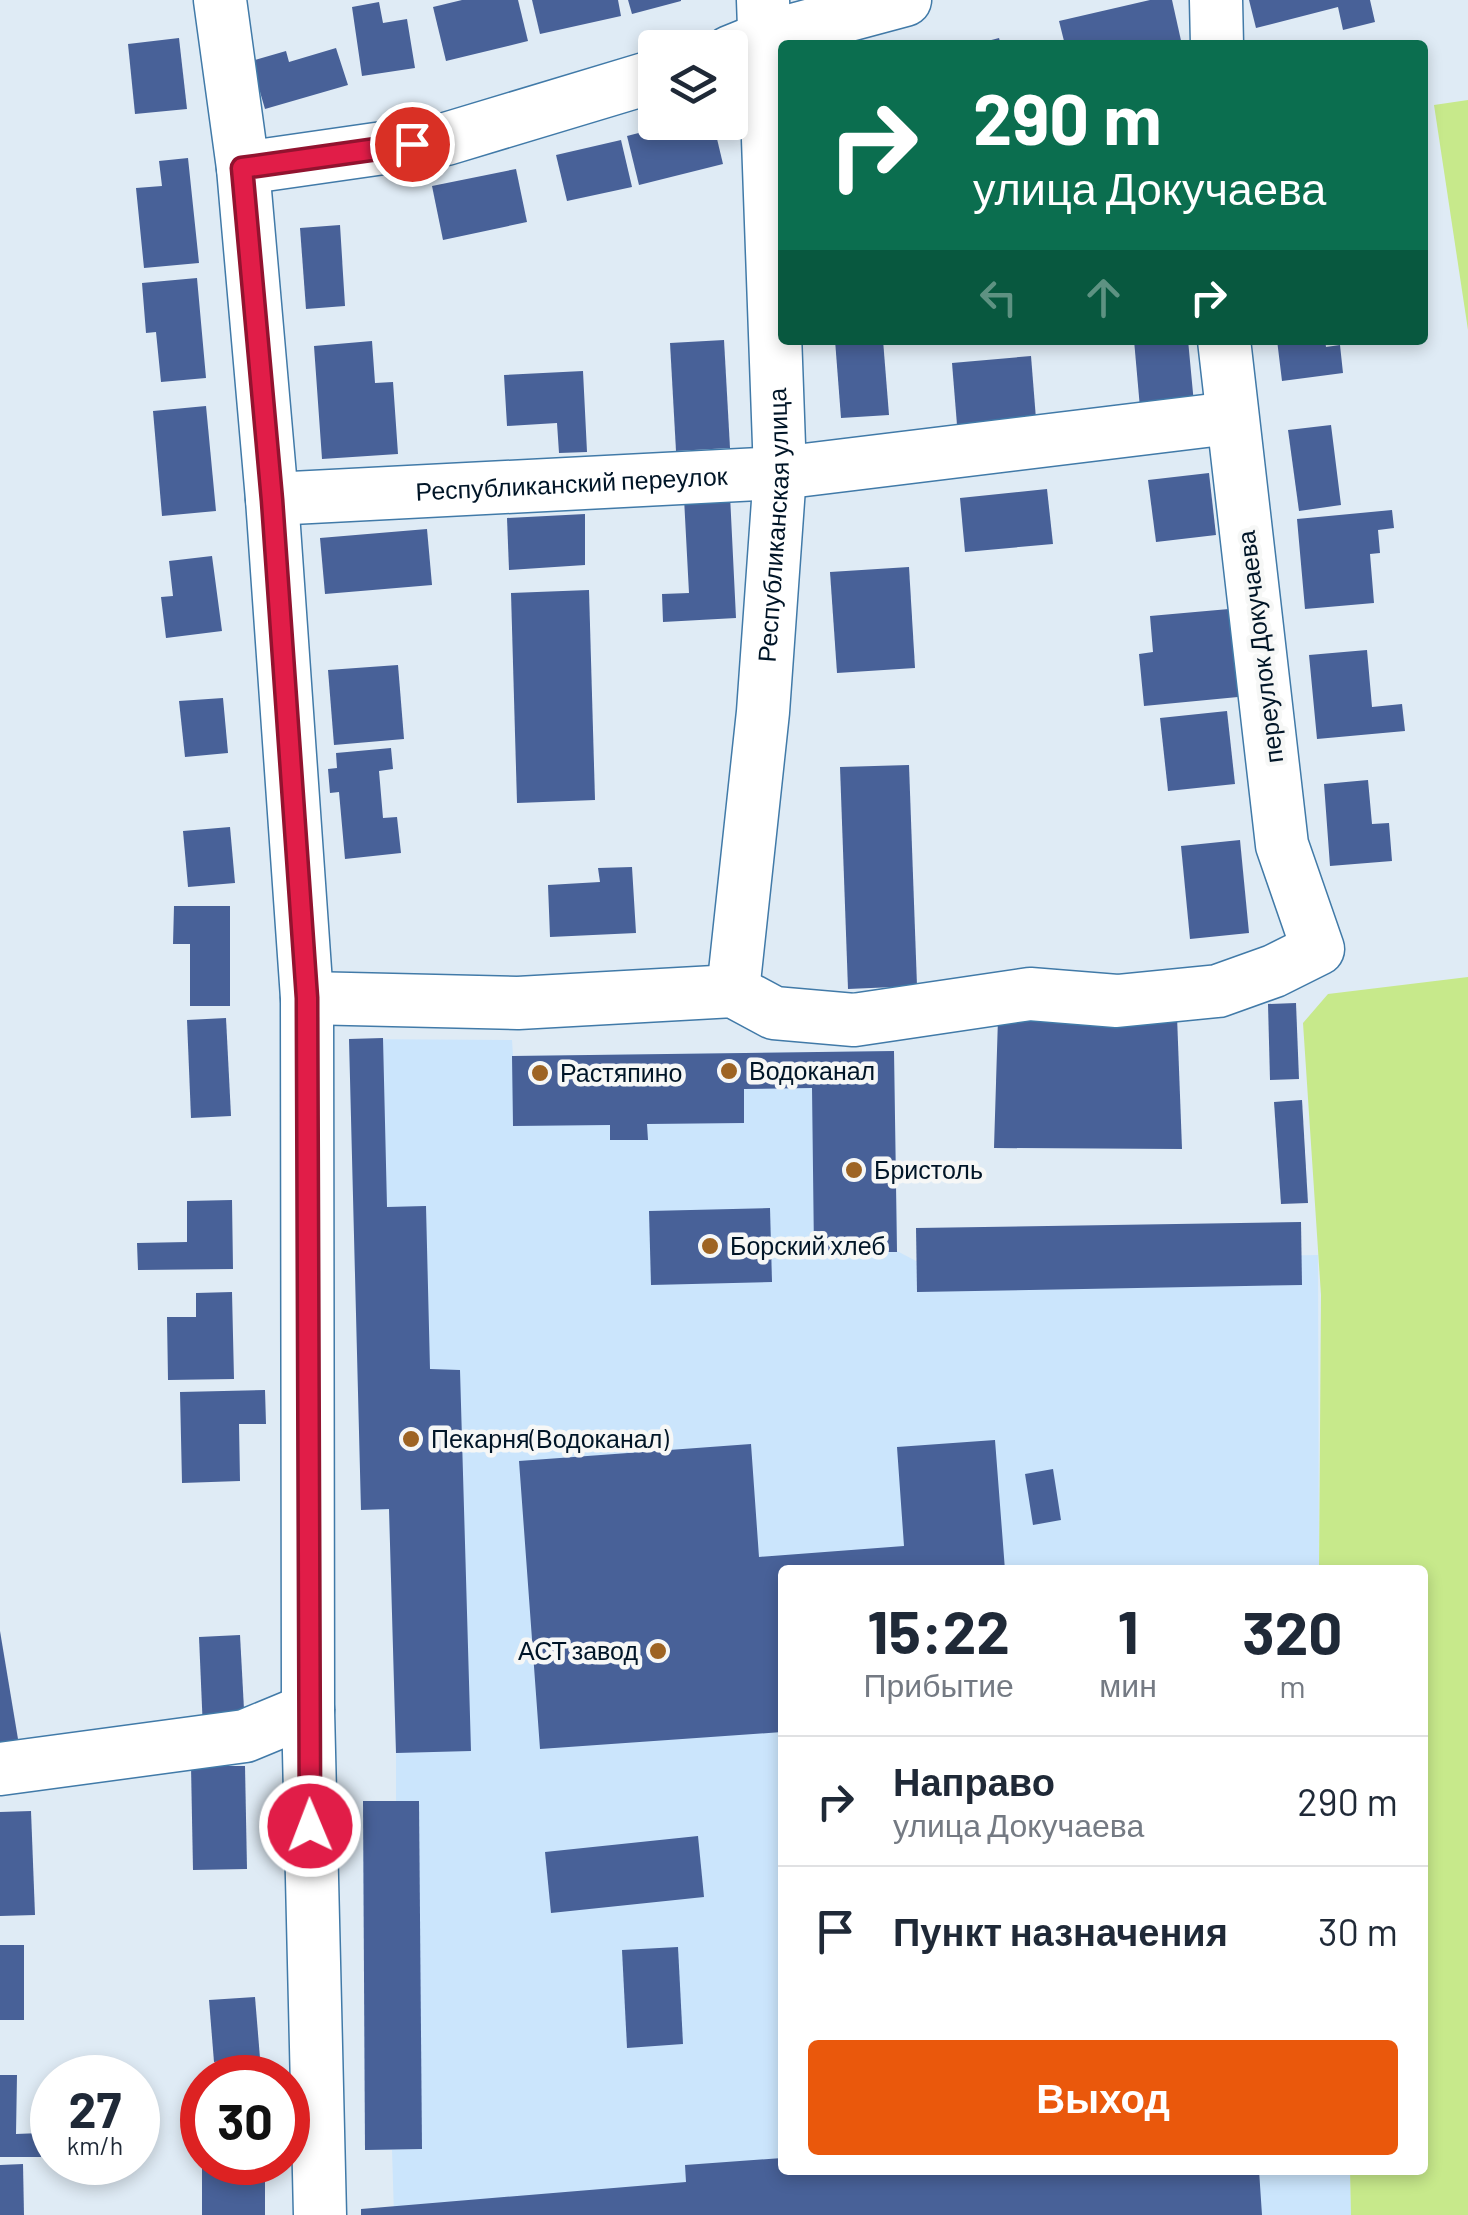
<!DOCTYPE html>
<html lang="ru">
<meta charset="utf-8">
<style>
body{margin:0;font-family:Barlow,sans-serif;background:#f6f6f7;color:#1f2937;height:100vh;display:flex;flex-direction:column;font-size:38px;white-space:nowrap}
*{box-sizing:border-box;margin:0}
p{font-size:32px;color:#747a83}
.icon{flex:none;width:55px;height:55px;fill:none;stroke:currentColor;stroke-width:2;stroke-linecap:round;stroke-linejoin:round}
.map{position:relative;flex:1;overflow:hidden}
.details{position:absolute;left:778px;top:1565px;width:650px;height:610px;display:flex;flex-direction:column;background:#fff;border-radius:10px;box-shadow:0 5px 15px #0003}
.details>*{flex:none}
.banner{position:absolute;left:778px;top:40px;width:650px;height:305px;border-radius:10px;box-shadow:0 5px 15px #0003;background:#0b6e4f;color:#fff;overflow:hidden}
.tools{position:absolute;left:638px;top:30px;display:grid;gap:20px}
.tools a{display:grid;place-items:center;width:110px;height:110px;border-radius:10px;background:#fff;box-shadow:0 5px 15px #0003;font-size:50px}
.speed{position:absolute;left:30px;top:2055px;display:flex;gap:20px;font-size:50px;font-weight:700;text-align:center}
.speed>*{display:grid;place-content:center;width:130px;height:130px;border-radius:50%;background:#fff;box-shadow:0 5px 15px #0003;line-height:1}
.speed small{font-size:25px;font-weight:400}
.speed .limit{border:15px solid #d22;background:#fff;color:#111}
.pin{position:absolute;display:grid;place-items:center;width:85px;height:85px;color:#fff;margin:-42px;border:5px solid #fff;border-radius:50%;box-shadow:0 2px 10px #0007}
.me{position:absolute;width:110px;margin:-55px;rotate:359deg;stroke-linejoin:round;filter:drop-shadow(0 0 8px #0008)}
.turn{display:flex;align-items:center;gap:35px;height:210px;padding:0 30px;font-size:45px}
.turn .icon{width:130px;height:130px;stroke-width:2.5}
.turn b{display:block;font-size:70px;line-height:85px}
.lanes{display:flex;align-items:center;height:95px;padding:0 30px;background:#0003;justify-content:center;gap:50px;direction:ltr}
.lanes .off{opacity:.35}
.eta{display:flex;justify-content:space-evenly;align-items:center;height:170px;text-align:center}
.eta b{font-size:60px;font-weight:700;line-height:70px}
.cta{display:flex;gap:20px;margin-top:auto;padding:20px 30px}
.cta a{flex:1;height:115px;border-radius:10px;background:#ea580c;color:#fff;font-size:40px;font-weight:700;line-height:115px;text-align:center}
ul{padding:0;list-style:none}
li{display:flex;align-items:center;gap:30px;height:130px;padding:0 30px;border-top:2px solid #e0e1e3}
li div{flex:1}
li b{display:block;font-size:38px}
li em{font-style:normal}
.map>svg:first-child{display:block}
.built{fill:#cbe5fc}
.green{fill:#c7e98b}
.building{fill:#486198}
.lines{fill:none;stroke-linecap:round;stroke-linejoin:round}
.minor-casing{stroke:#417aa8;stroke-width:55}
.minor{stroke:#fff;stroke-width:52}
.route-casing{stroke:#92132f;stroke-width:25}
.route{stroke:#e11d48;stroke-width:18}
.poi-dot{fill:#9e6423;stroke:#f6f7f6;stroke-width:4}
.labels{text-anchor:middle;stroke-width:9;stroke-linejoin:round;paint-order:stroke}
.street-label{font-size:25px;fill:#001527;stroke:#f6f7f6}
.poi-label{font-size:25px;fill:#001527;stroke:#f6f7f6;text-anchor:start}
</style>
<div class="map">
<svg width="1468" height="2215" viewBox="0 0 1468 2215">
<rect width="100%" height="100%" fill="#dfebf5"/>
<!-- built -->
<path class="built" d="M349,1039L512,1040L513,1056L894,1051L897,1251L916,1261L1318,1255L1319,1570H782V2170H1350L1351,2215H394L392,2150H365L363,1801H396V1753L389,1510H361Z"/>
<!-- green -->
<g class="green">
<path d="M1468,100V330L1434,105Z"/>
<path d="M1468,977V2215H1351L1350,2170H1422V1570H1319L1321,1295L1303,1023L1328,994Z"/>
</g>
<!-- building -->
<g class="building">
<path d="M462,0H518L528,41L446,61L433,7Z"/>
<path d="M532,0H618L621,16L540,34Z"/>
<path d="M628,0H681V1L632,14Z"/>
<path d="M1150,0H1172L1182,45H1065L1059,21Z"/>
<path d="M1249,0H1370L1375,22L1343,30L1338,7L1256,28Z"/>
<path d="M379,2L383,23L407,19L415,68L362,76L352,7Z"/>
<path d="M179,38L187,109L135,114L128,44Z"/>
<path d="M999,38L1001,45H977L976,44Z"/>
<path d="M336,48L348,85L265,109L251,61L286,51L289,62Z"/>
<path d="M681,122H713L723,164L639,185L627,136Z"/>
<path d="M621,140L632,187L567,201L556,155Z"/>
<path d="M188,158L199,263L144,268L136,188L162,186L159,161Z"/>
<path d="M516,169L527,222L443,240L432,186Z"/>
<path d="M340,225L345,306L306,309L300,228Z"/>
<path d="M197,278L206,378L161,382L156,332L146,333L142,283Z"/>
<path d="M724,340L730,448L676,451L670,343Z"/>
<path d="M835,340H883L889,415L841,418Z"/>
<path d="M1134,340H1188L1194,404L1140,408Z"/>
<path d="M1277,340H1325L1326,347L1340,345L1343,373L1282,381Z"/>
<path d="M372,341L375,383L393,382L398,454L322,459L314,346Z"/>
<path d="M1031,356L1036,419L957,425L952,363Z"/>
<path d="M583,371L587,452L559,453L557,423L507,426L504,375Z"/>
<path d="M206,406L216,511L162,516L153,411Z"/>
<path d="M1331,425L1341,505L1299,511L1288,430Z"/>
<path d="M1209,473L1216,535L1156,542L1148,480Z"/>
<path d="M1047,489L1053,544L965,552L960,498Z"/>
<path d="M730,495L736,618L663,622L662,594L689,593L684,498Z"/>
<path d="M1392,510L1394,528L1378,530L1380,553L1370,554L1374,603L1305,609L1297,519Z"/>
<path d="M585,514V565L509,570L507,518Z"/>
<path d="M427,529L432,585L325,594L320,538Z"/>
<path d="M212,556L222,631L166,638L161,597L173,596L169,561Z"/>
<path d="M909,567L915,668L837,673L830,572Z"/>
<path d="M589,590L595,800L517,803L511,593Z"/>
<path d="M1229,609L1238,697L1144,706L1139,654L1153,652L1150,616Z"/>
<path d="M1367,650L1372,707L1402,704L1405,731L1317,739L1309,655Z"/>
<path d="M398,665L404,739L334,745L328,670Z"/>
<path d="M223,698L228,753L185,757L179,701Z"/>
<path d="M1227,711L1235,784L1168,791L1160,718Z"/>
<path d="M391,748L393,769L379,771L383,818L397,817L401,853L345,859L339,792L330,793L328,769L337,768L336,753Z"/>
<path d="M909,765L917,986L848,989L840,767Z"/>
<path d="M1368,780L1372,824L1389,823L1392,861L1330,866L1324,784Z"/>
<path d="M230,827L235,883L188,887L183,831Z"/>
<path d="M1240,840L1249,933L1190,939L1181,846Z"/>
<path d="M632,867L636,933L550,937L548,885L600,882L598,868Z"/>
<path d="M174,906H230V1006H190V944H173Z"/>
<path d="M1296,1003L1299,1079L1270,1080L1268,1004Z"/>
<path d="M1177,1016L1182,1149L994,1148L998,1018Z"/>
<path d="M226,1018L231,1116L191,1118L187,1020Z"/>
<path d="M383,1038L387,1207L426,1206L430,1369L460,1370L471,1751L396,1753L389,1509L361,1510L349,1039Z"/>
<path d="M894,1051L897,1252H814L812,1088L744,1089V1123L647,1124L648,1140H610V1125L513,1126L512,1056Z"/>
<path d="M1302,1100L1308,1203L1281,1204L1274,1102Z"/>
<path d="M232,1200L233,1269L138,1270L137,1243L187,1242V1201Z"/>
<path d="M770,1208L772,1282L651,1285L649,1211Z"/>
<path d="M1301,1222L1302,1285L917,1292L916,1228Z"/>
<path d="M232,1292L234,1379L168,1380L167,1317H196V1293Z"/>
<path d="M265,1390L266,1424H239L240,1481L182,1483L180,1392Z"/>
<path d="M995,1440L1005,1570H782V1732L540,1749L519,1461L751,1444L759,1557L904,1546L897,1447Z"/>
<path d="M1053,1469L1061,1520L1033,1525L1025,1474Z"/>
<path d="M0,1631L19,1745L0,1748Z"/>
<path d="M240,1635L245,1728L203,1730L199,1637Z"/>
<path d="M191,1766H245L247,1869L193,1870Z"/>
<path d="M363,1801H419L422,2149L365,2150Z"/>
<path d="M31,1811L35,1915L0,1916V1812Z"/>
<path d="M698,1836L704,1897L551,1913L545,1852Z"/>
<rect x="0" y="1945" width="24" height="75"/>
<path d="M678,1947L683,2044L627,2048L622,1950Z"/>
<path d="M255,1997L260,2058L214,2062L209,2000Z"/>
<path d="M0,2075H17L16,2134L41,2133V2157H0Z"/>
<path d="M782,2158V2170H1259L1262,2215H361V2209L686,2182L685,2165Z"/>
<rect x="202" y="2162" width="63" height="53"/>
<path d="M23,2164L24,2215H0V2165Z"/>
</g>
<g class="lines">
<!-- minor casing -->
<g class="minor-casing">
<g id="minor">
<path d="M220,0L243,168L272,499L307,998L308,1710L320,2215"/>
<path d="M1216,0L1217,45"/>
<path d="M730,52L767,37L905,0"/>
<path d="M243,168L446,139L655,76"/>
<path id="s1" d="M272,499L780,473L1230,418"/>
<path id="s2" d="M733,991L763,712L780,473L763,0"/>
<path d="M307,998L518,1003L733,991L774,1013L854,1020L1030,994L1117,1001L1218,991L1274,971L1318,949L1282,845L1224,340"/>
<path d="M0,1769L245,1736L308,1710"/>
</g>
</g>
<!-- minor -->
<use href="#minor" class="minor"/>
</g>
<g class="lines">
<!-- route casing -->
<g class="route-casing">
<path id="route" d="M310,1826L307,998L272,500L242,168L412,144"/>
</g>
<!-- route -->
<use href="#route" class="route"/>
</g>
<!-- markers -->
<g class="poi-dot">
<circle cx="729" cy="1071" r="10"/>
<circle cx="540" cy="1073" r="10"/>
<circle cx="854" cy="1170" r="10"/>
<circle cx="710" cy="1246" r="10"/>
<circle cx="411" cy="1439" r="10"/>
<circle cx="658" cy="1651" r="10"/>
</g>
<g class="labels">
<!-- street labels -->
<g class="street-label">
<text dy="9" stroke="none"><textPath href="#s1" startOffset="300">Республиканский переулок</textPath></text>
<text dy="9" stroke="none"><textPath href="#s2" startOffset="468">Республиканская улица</textPath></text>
<text transform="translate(1260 647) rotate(-97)" y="9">переулок Докучаева</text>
</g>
<!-- poi labels -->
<g class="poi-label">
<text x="749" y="1080">Водоканал</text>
<text x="560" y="1082">Растяпино</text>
<text x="874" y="1179">Бристоль</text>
<text x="730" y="1255">Борский хлеб</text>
<text x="431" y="1448">Пекарня(Водоканал)</text>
<text x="638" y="1660" text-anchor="end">АСТ завод</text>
</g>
</g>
</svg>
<div class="tools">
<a><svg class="icon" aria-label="layers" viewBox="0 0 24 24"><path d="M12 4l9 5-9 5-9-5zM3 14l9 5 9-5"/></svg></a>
</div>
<div class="speed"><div>27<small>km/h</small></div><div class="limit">30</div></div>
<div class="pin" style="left:412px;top:144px;background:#d93025"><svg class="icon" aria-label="arrive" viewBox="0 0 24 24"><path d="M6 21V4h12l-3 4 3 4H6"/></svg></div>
<svg class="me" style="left:310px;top:1826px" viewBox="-20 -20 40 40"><circle r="17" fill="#e11d48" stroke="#fff" stroke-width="3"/><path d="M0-11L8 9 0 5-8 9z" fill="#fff"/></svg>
<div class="banner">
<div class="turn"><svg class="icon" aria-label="right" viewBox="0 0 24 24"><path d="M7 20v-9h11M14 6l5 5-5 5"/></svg><div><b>290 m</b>улица Докучаева</div></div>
<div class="lanes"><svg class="icon off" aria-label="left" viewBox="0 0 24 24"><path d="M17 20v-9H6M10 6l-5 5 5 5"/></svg><svg class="icon off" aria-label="ahead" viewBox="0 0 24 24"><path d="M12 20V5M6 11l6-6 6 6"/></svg><svg class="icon" aria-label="right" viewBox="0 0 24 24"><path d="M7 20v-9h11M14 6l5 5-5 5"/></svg></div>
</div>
<section class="details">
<div class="eta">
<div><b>15:22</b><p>Прибытие</p></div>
<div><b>1</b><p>мин</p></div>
<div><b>320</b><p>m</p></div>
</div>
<ul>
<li><svg class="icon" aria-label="right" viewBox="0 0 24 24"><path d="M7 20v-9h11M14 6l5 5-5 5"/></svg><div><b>Направо</b><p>улица Докучаева</p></div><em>290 m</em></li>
<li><svg class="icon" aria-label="arrive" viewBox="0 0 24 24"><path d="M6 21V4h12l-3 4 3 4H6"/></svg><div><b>Пункт назначения</b></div><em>30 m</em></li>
</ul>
<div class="cta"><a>Выход</a></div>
</section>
</div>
